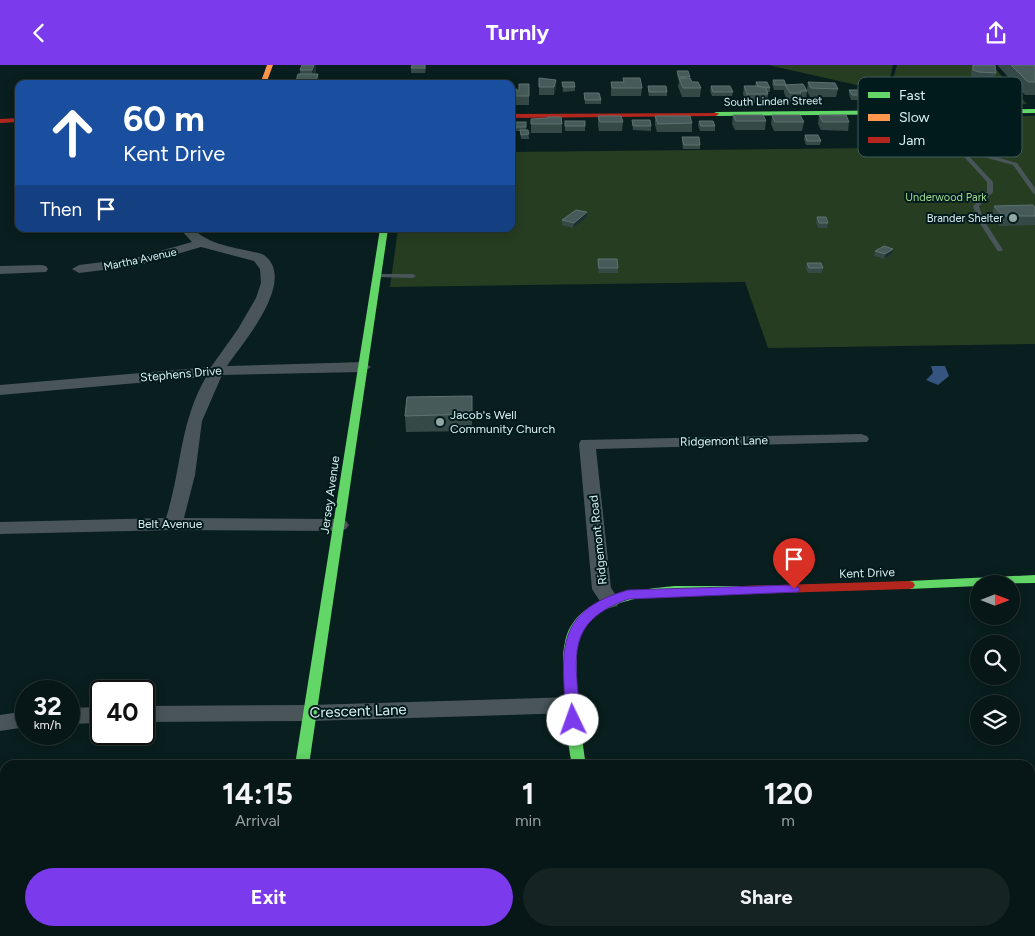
<!DOCTYPE html>
<style>
body{margin:0;font-family:Figtree,sans-serif;background:#152323;color:#f1f3f6;height:100vh;display:flex;flex-direction:column;font-size:19px;white-space:nowrap}
*{box-sizing:border-box;margin:0}
p{font-size:16px;color:#989fa1}
.icon{flex:none;width:28px;height:28px;fill:none;stroke:currentColor;stroke-width:2;stroke-linecap:round;stroke-linejoin:round}
.map{position:relative;flex:1;overflow:hidden}
.sheet{position:absolute;left:0px;top:695px;width:1035px;height:176px;display:flex;flex-direction:column;background:#071616;border-radius:15px 15px 0 0;box-shadow:0 2px 12px #0003,0 0 0 1px #283535}
.sheet>*{flex:none}
.hud{position:absolute;left:15px;top:15px;width:500px;height:152px;border-radius:10px;box-shadow:0 2px 12px #0003,0 0 0 1px #283535;background:#1a4fa0;color:#fff;overflow:hidden}
.needle{width:32px;rotate:90deg}
.fabs{position:absolute;left:970px;top:510px;display:grid;gap:10px}
.fabs a{display:grid;place-items:center;width:50px;height:50px;border-radius:50%;background:#071616;box-shadow:0 2px 12px #0003,0 0 0 1px #283535;font-size:25px}
.speed{position:absolute;left:15px;top:615px;display:flex;gap:10px;font-size:25px;font-weight:700;text-align:center}
.speed>*{display:grid;place-content:center;width:65px;height:65px;border-radius:50%;background:#071616;box-shadow:0 2px 12px #0003,0 0 0 1px #283535;line-height:1}
.speed small{font-size:12px;font-weight:400}
.speed .limit{border:2px solid #111;border-radius:8px;background:#fff;color:#111}
.pin{position:absolute;display:grid;place-items:center;width:42px;height:42px;color:#fff;margin:-51px -21px;border-radius:50% 50% 50% 0;rotate:-45deg;box-shadow:0 0 5px #0007}
.pin .icon{rotate:45deg}
.me{position:absolute;width:55px;margin:-28px;rotate:357deg;stroke-linejoin:round;filter:drop-shadow(0 0 4px #0008)}
.turn{display:flex;align-items:center;gap:18px;height:105px;padding:0 25px;font-size:22px}
.turn .icon{width:65px;height:65px;stroke-width:2.5}
.turn b{display:block;font-size:35px;line-height:42px}
.then{display:flex;align-items:center;height:48px;padding:0 25px;background:#0003;gap:10px;font-size:19px}
.eta{display:flex;justify-content:space-evenly;align-items:center;height:85px;text-align:center}
.eta b{font-size:30px;font-weight:700;line-height:35px}
.cta{display:flex;gap:10px;margin-top:auto;padding:10px 25px}
.cta a{flex:1;height:58px;border-radius:30px;background:#7c3aed;color:#fff;font-size:20px;font-weight:700;line-height:58px;text-align:center}
.cta a+a{background:#152323;color:#f1f3f6}
header{display:flex;justify-content:space-between;align-items:center;height:65px;padding:0 25px;background:#7c3aed;color:#fff;font-size:22px;font-weight:700}
.map>svg:first-child{display:block}
.green{fill:#263d22}
.water{fill:#365480}
.lines{fill:none;stroke-linecap:round;stroke-linejoin:round}
.lane{fill:#495559;fill-rule:evenodd}
.street{fill:#495559;fill-rule:evenodd}
.fast{fill:#63d668;fill-rule:evenodd}
.slow{fill:#ff974d;fill-rule:evenodd}
.jam{fill:#b3261e;fill-rule:evenodd}
.wall{fill:#354947}
.shaded-wall{fill:#1c312f}
.building{fill:#465b59;stroke:#5e7270}
.route{fill:#7c3aed;stroke:#51269a}
.poi-dot{fill:#92a6a6;stroke:#011b1d;stroke-width:2}
.labels{text-anchor:middle;stroke-width:4;stroke-linejoin:round;paint-order:stroke}
.far-street-label{font-size:11px;fill:#dbefef;stroke:#011b1d}
.far-park-label{font-size:11px;fill:#a1da8e;stroke:#011b1d}
.far-poi-label{font-size:11px;fill:#dbefef;stroke:#011b1d;text-anchor:end}
.street-label{font-size:12px;fill:#dbefef;stroke:#011b1d}
.poi-label{font-size:12px;fill:#dbefef;stroke:#011b1d;text-anchor:start}
.near-street-label{font-size:15px;fill:#dbefef;stroke:#011b1d}
.key{fill:#011b1d;stroke:#425b5c;stroke-width:1}
.key-label{font-size:14px;fill:#dbefef}
</style>
<header><svg class="icon" aria-label="back" viewBox="0 0 24 24"><path d="M15 5l-7 7 7 7"/></svg>Turnly<svg class="icon" aria-label="share" viewBox="0 0 24 24"><path d="M12 15V3M7 8l5-5 5 5M5 13v7h14v-7"/></svg></header>
<div class="map">
<svg width="1035" height="871" viewBox="0 0 1035 871">
<rect width="100%" height="100%" fill="#091e1e"/>
<!-- green -->
<g class="green">
<path d="M768,0H893L890,13L893,14L897,0H992L1027,39L980,40L966,36L920,41L861,21Z"/>
<path d="M859,50L1035,51V279L768,283L745,217L390,222L398,164H511V87L880,83Z"/>
</g>
<!-- water -->
<path class="water" d="M931,301H945L949,311L938,320L926,315L933,308Z"/>
<g class="lines">
<!-- lane -->
<g class="lane">
<path d="M913,46H917L925,58L961,82L1017,98L1035,123V129L1033,128L1013,100L965,87L993,117V127L979,141L983,154L1003,185L1002,186H998L997,185L977,154L973,141L987,127V117L957,84L921,60L912,47Z"/>
<path d="M377,209H413L416,211L413,213L375,212L374,211Z"/>
</g>
<!-- street -->
<g class="street">
<path d="M180,164H193C210,179 227,181 249,186C253,187 260,188 264,190C298,215 242,279 227,301L363,297L371,302L363,307L222,310L202,356L195,410L184,453L340,454L346,456L349,460L346,464L340,466L173,465L0,469V457L166,453C182,403 179,359 206,312L0,330V320L211,302L238,264L256,233L261,218L260,204L254,196L201,182L136,201L79,208L72,204L79,200L135,193L192,177Z"/>
<path d="M41,200L46,201L48,204L46,207L0,209V201Z"/>
<path d="M861,369L867,371L869,374L867,377L596,384L611,523L620,536L617,541L610,543L603,541L592,524L579,379L581,375Z"/>
<path d="M572,632L579,634L583,640L579,646L572,648L310,656L144,657V641L310,640Z"/>
<path d="M101,642V658L69,659V643Z"/>
<path d="M26,646V662L0,666V650Z"/>
<path d="M1035,743V763L1030,764V744Z"/>
</g>
<!-- fast -->
<g class="fast">
<path d="M1035,44V48L716,51L713,49L716,47Z"/>
<path d="M380,164H388L309,700H295Z"/>
<path d="M1035,510V518L979,519V521L909,524L905,523L903,520L905,517L909,516Z"/>
<path d="M674,521H742L746,522L748,525L746,528L742,529C696,529 603,520 580,571C571,590 582,676 586,700H572C567,676 566,652 565,627C564,611 561,594 565,577C575,530 635,525 674,521Z"/>
</g>
<!-- slow -->
<g class="slow">
<path d="M267,0H273L266,19H260Z"/>
<path d="M269,866H285L284,871H268Z"/>
</g>
<!-- jam -->
<g class="jam">
<path d="M718,48L719,49L716,51L511,53V49Z"/>
<path d="M19,53V57L0,58V54Z"/>
<path d="M909,516L913,517L915,520L913,523L909,524L742,529L738,528L736,525L738,522L742,521Z"/>
</g>
</g>
<!-- wall -->
<g class="wall">
<path d="M973,0H995L996,8L994,17L977,15L971,14V6Z"/>
<path d="M997,0H1035V30H1025Z"/>
<path d="M426,2L425,8H411V3Z"/>
<path d="M316,4L315,9H318V19H296V16L300,9V5Z"/>
<path d="M677,6L701,23L700,32H682L678,21L679,17L677,10Z"/>
<path d="M539,13L556,15V23L554,30H539Z"/>
<path d="M623,13L642,23L641,31H611V17H623Z"/>
<path d="M773,15L807,26L806,35H800V37H788L784,28V25H774L772,19Z"/>
<path d="M562,17L575,22V26L563,27Z"/>
<path d="M756,17L770,23V27H767L768,29L767,38H746L743,29L744,21H755Z"/>
<path d="M808,17L838,24L836,32H810L807,26Z"/>
<path d="M978,18L996,25L995,29L978,28L977,22Z"/>
<path d="M648,21L667,27V31H649L648,26Z"/>
<path d="M711,21L733,27L732,31H712L710,26Z"/>
<path d="M511,24L529,31V40H513V32H511Z"/>
<path d="M849,25L873,30L872,35H851L849,29Z"/>
<path d="M584,28L601,35V39H585Z"/>
<path d="M733,50L766,56L765,65H735L732,59Z"/>
<path d="M772,50L804,57L802,66H774L771,59Z"/>
<path d="M819,50L849,57L848,66L821,65L818,59Z"/>
<path d="M598,51L623,57L622,66H599L598,60Z"/>
<path d="M655,51L692,58V67H657L655,60Z"/>
<path d="M531,54L562,59V68H531Z"/>
<path d="M632,55L651,61V66L633,65Z"/>
<path d="M565,56L585,61V66H565Z"/>
<path d="M699,56L715,61V66H700L698,60Z"/>
<path d="M511,57H526V65H528L529,74H521L520,66H511Z"/>
<path d="M805,70L821,76L820,80H806L804,74Z"/>
<path d="M682,72L700,80V84H683L682,77Z"/>
<path d="M994,141L1035,143V160L1000,161L992,151Z"/>
<path d="M587,152L573,163L562,160V155Z"/>
<path d="M817,152L828,158L827,163H818L816,157Z"/>
<path d="M893,184L892,189L884,194L874,191L875,186Z"/>
<path d="M598,194L618,203V208H599L597,199Z"/>
<path d="M807,198L823,203L822,208H808L806,203Z"/>
<path d="M472,331V366L406,367L405,351Z"/>
</g>
<!-- shaded-wall -->
<g class="shaded-wall">
<path d="M314,0H316V4L313,13L312,5Z"/>
<path d="M318,9L319,17L318,19H316V16Z"/>
<path d="M556,15V23L554,30V22Z"/>
<path d="M587,147V152L573,163L574,158Z"/>
<path d="M893,184L892,189L884,194L885,189Z"/>
</g>
<!-- building -->
<g class="building">
<path d="M302,0H314L312,5H300Z"/>
<path d="M412,0H425V3H411Z"/>
<path d="M973,0H995L996,8L979,7L973,5Z"/>
<path d="M1011,0H1035V17H1028Z"/>
<path d="M677,6H688L690,12H679Z"/>
<path d="M298,9H318L316,16H296Z"/>
<path d="M539,13L556,15L554,22H539Z"/>
<path d="M623,13H640L642,23H612L611,17H624Z"/>
<path d="M679,13H690L692,17H698L701,23H683Z"/>
<path d="M773,15H784L786,20H775Z"/>
<path d="M562,17H574L575,22H563Z"/>
<path d="M756,17H767L770,23L758,21Z"/>
<path d="M808,17L835,18L838,24L811,23Z"/>
<path d="M519,19H529V31H513V26H519Z"/>
<path d="M803,19L807,26H800L801,28H790L785,20Z"/>
<path d="M648,21H666L667,27H649Z"/>
<path d="M711,21H730L733,27H713Z"/>
<path d="M744,21H756L766,23L768,29H747Z"/>
<path d="M511,24H517V26H513V28H511Z"/>
<path d="M849,25H870L873,30H852Z"/>
<path d="M584,28H599L601,35H585Z"/>
<path d="M733,50H763L766,56H736Z"/>
<path d="M772,50H800L804,57H775Z"/>
<path d="M819,50H846L849,57H823Z"/>
<path d="M598,51H621L623,57H600Z"/>
<path d="M655,51H690L692,58L658,59Z"/>
<path d="M548,52H561L562,59H531V54L548,53Z"/>
<path d="M632,55H650L651,61H633Z"/>
<rect x="565" y="56" width="20" height="5"/>
<path d="M699,56H713L715,61H701Z"/>
<rect x="511" y="57" width="15" height="5"/>
<path d="M520,65H528L529,69L521,70Z"/>
<path d="M805,70H818L821,76H807Z"/>
<path d="M682,72H699L700,80H684Z"/>
<path d="M1033,140L1035,143V151H1003L994,141Z"/>
<path d="M576,145L587,147L574,158L562,155Z"/>
<path d="M817,152H826L828,158H819Z"/>
<path d="M884,181L893,184L885,189L875,186Z"/>
<path d="M598,194H617L618,203H599Z"/>
<path d="M807,198H821L823,203H809Z"/>
<path d="M472,331V349L405,351L407,332Z"/>
</g>
<!-- route -->
<path class="route" d="M794,520L800,524L798,527L629,534C561,557 577,597 580,655L578,658H568L566,655C563,589 551,547 628,525Z"/>
<!-- markers -->
<g class="poi-dot">
<circle cx="1013" cy="153" r="5"/>
<circle cx="440" cy="357" r="5"/>
</g>
<g class="labels">
<!-- far-street labels -->
<g class="far-street-label">
<text transform="translate(773 36) rotate(-1)" y="4">South Linden Street</text>
<text transform="translate(140 194) rotate(-12)" y="4">Martha Avenue</text>
</g>
<!-- far-park labels -->
<g class="far-park-label">
<text x="946" y="136">Underwood Park</text>
</g>
<!-- far-poi labels -->
<g class="far-poi-label">
<text x="1003" y="157">Brander Shelter</text>
</g>
<!-- street labels -->
<g class="street-label">
<text transform="translate(181 309) rotate(-5)" y="4">Stephens Drive</text>
<text transform="translate(724 376) rotate(-1)" y="4">Ridgemont Lane</text>
<text transform="translate(330 430) rotate(-82)" y="4">Jersey Avenue</text>
<text x="170" y="463">Belt Avenue</text>
<text transform="translate(598 475) rotate(-96)" y="4">Ridgemont Road</text>
<text transform="translate(867 508) rotate(-2)" y="4">Kent Drive</text>
</g>
<!-- poi labels -->
<g class="poi-label">
<text x="450" y="354">Jacob's Well<tspan x="450" dy="14">Community Church</tspan></text>
</g>
<!-- near-street labels -->
<g class="near-street-label">
<text transform="translate(358 646) rotate(-2)" y="5">Crescent Lane</text>
</g>
</g>
<!-- legend -->
<rect x="858" y="12" width="164" height="80" rx="8" class="key"/>
<rect x="868" y="27" width="22" height="6" fill="#63d668"/>
<rect x="868" y="49" width="22" height="7" fill="#ff974d"/>
<rect x="868" y="72" width="22" height="6" fill="#b3261e"/>
<g class="key-label">
<text x="899" y="35">Fast</text>
<text x="899" y="57">Slow</text>
<text x="899" y="80">Jam</text>
</g>
</svg>
<div class="fabs">
<a><svg class="needle" viewBox="-14 -14 28 28"><path d="M0-13l5 13h-10z" fill="#e53935"/><path d="M0 13l5-13h-10z" fill="#989fa1"/></svg></a>
<a><svg class="icon" aria-label="search" viewBox="0 0 24 24"><circle cx="10" cy="10" r="6"/><path d="M15 15l6 6"/></svg></a>
<a><svg class="icon" aria-label="layers" viewBox="0 0 24 24"><path d="M12 4l9 5-9 5-9-5zM3 14l9 5 9-5"/></svg></a>
</div>
<div class="speed"><div>32<small>km/h</small></div><div class="limit">40</div></div>
<div class="pin" style="left:794px;top:524px;background:#d93025"><svg class="icon" aria-label="arrive" viewBox="0 0 24 24"><path d="M6 21V4h12l-3 4 3 4H6"/></svg></div>
<svg class="me" style="left:573px;top:655px" viewBox="-20 -20 40 40"><circle r="19" fill="#fff"/><path d="M0-13L10 11 0 6-10 11z" fill="#7c3aed"/></svg>
<div class="hud">
<div class="turn"><svg class="icon" aria-label="ahead" viewBox="0 0 24 24"><path d="M12 20V5M6 11l6-6 6 6"/></svg><div><b>60 m</b>Kent Drive</div></div>
<div class="then">Then<svg class="icon" aria-label="arrive" viewBox="0 0 24 24"><path d="M6 21V4h12l-3 4 3 4H6"/></svg></div>
</div>
<section class="sheet">
<div class="eta">
<div><b>14:15</b><p>Arrival</p></div>
<div><b>1</b><p>min</p></div>
<div><b>120</b><p>m</p></div>
</div>
<div class="cta"><a>Exit</a><a>Share</a></div>
</section>
</div>
